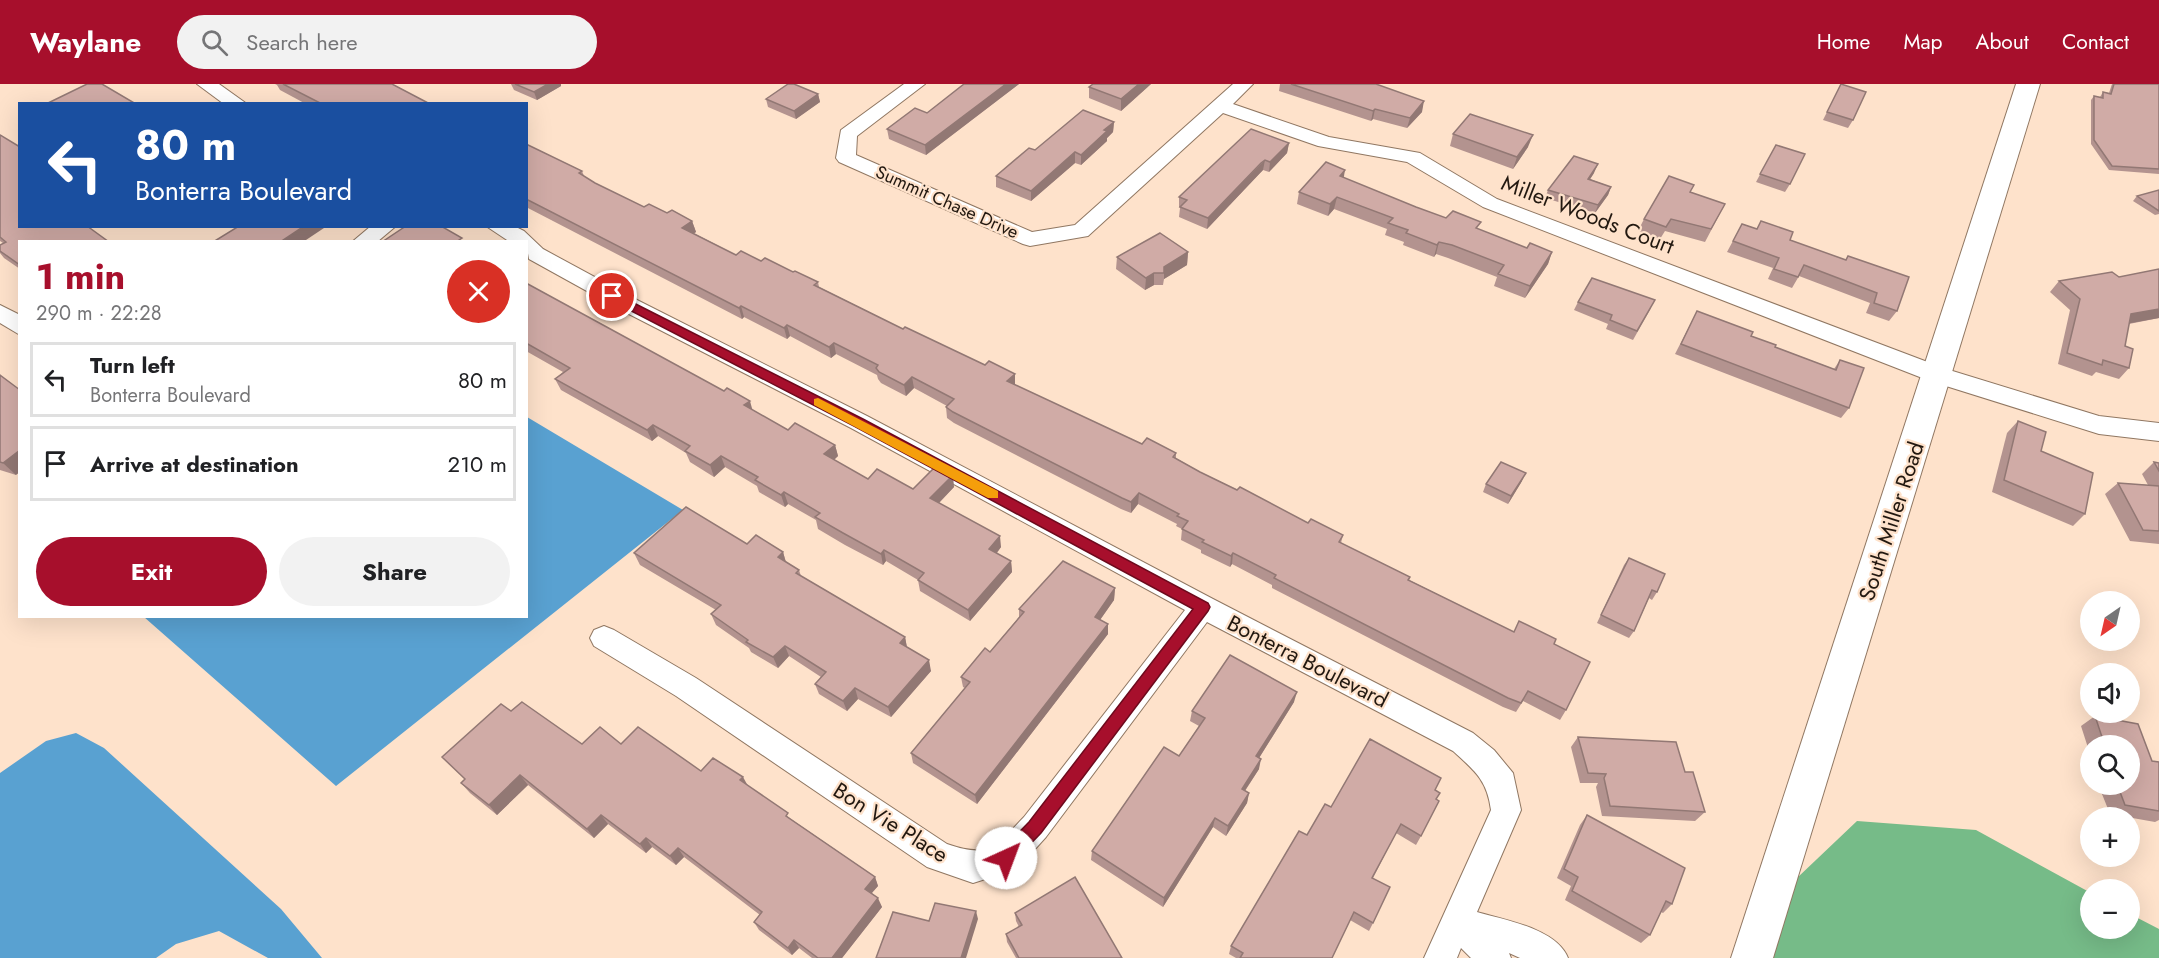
<!DOCTYPE html>
<meta charset="utf-8">
<style>
body{margin:0;font-family:Jost,sans-serif;background:#f2f2f2;color:#202124;height:100vh;display:flex;flex-direction:column;font-size:22px;white-space:nowrap}
*{box-sizing:border-box;margin:0}
p{font-size:20px;color:#757577}
.icon{flex:none;width:33px;height:33px;fill:none;stroke:currentColor;stroke-width:2;stroke-linecap:round;stroke-linejoin:round}
.map{position:relative;flex:1;overflow:hidden}
.sheet{position:absolute;left:18px;top:156px;width:510px;height:378px;display:flex;flex-direction:column;background:#fff;border-radius:0px;box-shadow:0 6px 24px #0002}
.sheet>*{flex:none}
.top-card{position:absolute;left:18px;top:18px;width:510px;height:126px;border-radius:0px;box-shadow:0 6px 24px #0002;background:#1a4fa0;color:#fff;overflow:hidden}
.needle{width:39px;rotate:214deg}
.controls{position:absolute;left:2080px;top:507px;display:grid;gap:12px}
.controls a{display:grid;place-items:center;width:60px;height:60px;border-radius:50%;background:#fff;box-shadow:0 6px 24px #0002;font-size:30px}
.pin{position:absolute;display:grid;place-items:center;width:51px;height:51px;color:#fff;margin:-26px;border:3px solid #fff;border-radius:50%;box-shadow:0 2px 6px #0007}
.me{position:absolute;width:66px;margin:-33px;rotate:43deg;stroke-linejoin:round;filter:drop-shadow(0 0 4px #0008)}
.turn{display:flex;align-items:center;gap:21px;height:126px;padding:0 18px;font-size:27px}
.turn .icon{width:78px;height:78px;stroke-width:2.5}
.turn b{display:block;font-size:42px;line-height:51px}
.round{display:grid;place-items:center;flex:none;width:63px;height:63px;border-radius:32px;background:#f2f2f2}
.overview{display:flex;align-items:center;justify-content:space-between;height:102px;padding:0 18px}
h1{font-size:36px;font-weight:700;line-height:45px;color:#a70f2c}
.action{display:flex;gap:12px;margin-top:auto;padding:12px 18px}
.action a{flex:1;height:69px;border-radius:36px;background:#a70f2c;color:#fff;font-size:24px;font-weight:700;line-height:69px;text-align:center}
.action a+a{background:#f2f2f2;color:#202124}
ul{padding:0;list-style:none}
li{display:flex;align-items:center;gap:18px;height:75px;margin:0 12px 9px;padding:0 6px;border:3px solid #e0e0e0;border-radius:0px}
li div{flex:1}
li b{display:block;font-size:22px}
li em{font-style:normal}
header{display:flex;align-items:center;gap:36px;box-sizing:border-box;height:84px;padding:0 30px;background:#a70f2c;color:#fff}
header strong{font-size:28px}
nav{display:flex;gap:33px;margin-inline-start:auto;font-size:21px}
.search{width:420px;height:54px;background:#f2f2f2;display:flex;align-items:center;gap:15px;box-sizing:border-box;padding:0 21px;border-radius:33px;color:#757577;font-size:22px}
.map>svg:first-child{display:block}
.forest{fill:#76bb88}
.water{fill:#59a1d1}
.lines{fill:none;stroke-linecap:round;stroke-linejoin:round}
.street-casing{stroke:#907762;stroke-width:2}
.secondary-casing{stroke:#907762;stroke-width:2}
.street{fill:#fff;fill-rule:evenodd}
.secondary{fill:#fff;fill-rule:evenodd}
.wall{fill:#b3938f}
.shaded-wall{fill:#927874}
.building{fill:#d0aba6;stroke:#927874;stroke-width:1.5}
.route{fill:#a70f2c;stroke:#6d0a1d;stroke-width:1.5}
.slow{fill:#f59e0b}
.labels{text-anchor:middle;stroke-width:4.5;stroke-linejoin:round;paint-order:stroke}
.far-street-label{font-size:18px;fill:#221810;stroke:#fee2cb}
.street-label{font-size:22px;fill:#221810;stroke:#fee2cb}
</style>
<header>
<strong>Waylane</strong>
<div class="search"><svg class="icon" aria-label="search" viewBox="0 0 24 24"><circle cx="10" cy="10" r="6"/><path d="M15 15l6 6"/></svg>Search here</div>
<nav><a>Home</a><a>Map</a><a>About</a><a>Contact</a></nav>
</header>
<div class="map">
<svg width="2159" height="874" viewBox="0 0 2159 874">
<rect width="100%" height="100%" fill="#fee2cb"/>
<!-- forest -->
<path class="forest" d="M1857,737L1976,746L2091,809V844H2130V830L2159,845V874H1772L1797,794Z"/>
<!-- water -->
<g class="water">
<path d="M527,333L683,426L336,702L144,533L526,532Z"/>
<path d="M76,649L104,664L281,825L322,874H268L219,847L176,860L156,874H0V689L46,657Z"/>
</g>
<g class="lines">
<!-- street casing -->
<g class="street-casing">
<g id="street">
<path d="M197,0H219L247,20H224Z"/>
<path d="M904,0H925L857,52L856,71L1032,148L1075,141L1233,0H1253L1233,20L1329,53L1420,69L1497,115L1946,285L2099,332L2159,339V357L2099,350L1930,297L1483,123L1407,78L1318,62L1223,29L1088,152L1030,162L1023,160L839,78L836,74L841,46Z"/>
<path d="M371,142H396L377,158H352Z"/>
<path d="M486,142H514L524,147L543,165L639,217L867,332L1213,515L1473,649L1494,666L1513,689L1521,726L1477,828C1505,836 1557,845 1568,874H1520L1509,869L1511,874H1471L1461,864L1457,874H1424L1491,726C1487,696 1475,687 1453,667L1207,538L1046,753L1017,785L973,799L927,783L676,612L594,562L590,554L594,546L604,542L614,546L696,594L947,760C990,775 995,763 1024,733L1185,526L851,344L623,227L529,175L526,158H510Z"/>
<path d="M0,221L20,231V251L0,239Z"/>
</g>
</g>
<!-- secondary casing -->
<g class="secondary-casing">
<path id="secondary" d="M2016,0H2040L1773,874H1731Z"/>
</g>
<!-- street -->
<use href="#street" class="street"/>
<!-- secondary -->
<use href="#secondary" class="secondary"/>
</g>
<!-- wall -->
<g class="wall">
<path d="M275,0H392L430,20H306L280,6L277,1Z"/>
<path d="M511,0H561V2L537,16L514,6Z"/>
<path d="M964,0H1019L926,71L889,55L887,45L927,29Z"/>
<path d="M1093,0H1151L1121,27L1089,14V3Z"/>
<path d="M1280,0H1376L1422,28L1407,44L1373,35L1371,37L1279,7Z"/>
<path d="M1841,0L1853,36L1848,44L1823,36Z"/>
<path d="M2112,0H2159V90L2109,86L2091,60V16L2094,12L2100,13L2103,8L2109,9Z"/>
<path d="M818,10L820,18L796,35L768,23L766,15Z"/>
<path d="M1114,38L1113,48L1107,54V57L1081,81L1075,79L1031,117L996,103V92L1035,66Z"/>
<path d="M1453,50L1528,63L1513,85L1450,62Z"/>
<path d="M0,51L20,142V185L4,174L0,169V161L3,159L0,157Z"/>
<path d="M1289,59L1287,69L1269,88L1263,86L1260,89L1207,145L1179,133L1180,124L1179,123V113Z"/>
<path d="M526,60L582,87L584,92L595,99L644,123L692,137L696,148L694,149L736,171L761,177L818,198L819,203L903,245L985,281L1015,290V301L1142,360L1176,369V374L1200,388L1308,439L1343,451L1341,459L1410,493L1409,496L1514,548L1554,560L1566,626L1560,636L1523,617L1516,628L1503,623L1272,504V501L1232,480L1230,483L1201,469V466L1181,456L1182,445L1176,442L1177,440L1138,420L1131,429L1121,425L954,339L947,334L946,323L947,322L914,304L906,312L881,299L878,295L877,291L836,270L831,274L790,252L787,255L744,233L742,235L526,123Z"/>
<path d="M1776,61L1790,100L1785,108L1756,98Z"/>
<path d="M1594,89L1590,95L1611,103L1608,111L1595,129L1545,114L1548,106Z"/>
<path d="M1344,94L1416,123L1527,164L1552,168L1548,180L1525,214L1494,202L1497,193L1448,174L1436,170L1434,173L1403,161L1404,158L1385,151L1387,145L1334,125L1328,132L1297,120L1299,108Z"/>
<path d="M1694,101L1690,108L1725,120L1705,158L1665,147L1660,155L1638,147L1644,135Z"/>
<path d="M2159,106V130L2155,131L2133,117L2137,112Z"/>
<path d="M1742,140L1845,176L1848,172L1897,227L1889,237L1866,229L1870,219L1799,192L1792,204L1768,195L1773,184L1727,168Z"/>
<path d="M1188,168L1187,181L1164,195L1163,201H1154L1145,206L1116,185L1117,173Z"/>
<path d="M2159,185V234L2129,240L2125,262L2129,284L2119,295L2096,288L2092,292L2058,280L2070,226L2050,208L2059,197L2119,193Z"/>
<path d="M526,199L788,346L835,361L838,372L834,376L868,395L913,405L954,403L939,419L1001,463L997,469L1011,477L1012,488L970,537L920,507L918,496L886,477L883,481L845,461L818,445L816,436L788,420L785,423L759,408L757,402L725,383L714,393L690,378L686,369L658,352L652,357L561,306L555,295L563,288L526,267Z"/>
<path d="M1578,218L1651,224L1633,256L1606,245L1608,240L1574,226Z"/>
<path d="M1697,227L1775,263L1834,285L1840,276L1849,324L1841,334L1675,270Z"/>
<path d="M0,291L16,391L0,386Z"/>
<path d="M2018,337L2041,367L2085,430L2073,442L1992,408L2007,349Z"/>
<path d="M2154,378L2159,379V460L2130,457L2105,410L2118,399L2148,401L2142,390Z"/>
<path d="M1522,397L1508,420L1483,408L1486,400Z"/>
<path d="M747,460L783,468L786,478L799,486L801,492L905,553L907,563L931,587L891,633L858,615L847,627L819,610L815,600L821,593L789,572L778,584L751,568L749,564L716,541L711,530L716,526L640,481L634,469Z"/>
<path d="M1629,474L1657,508L1652,516L1649,514L1634,547L1629,554L1597,539L1624,481Z"/>
<path d="M1115,504L1114,516L1100,536L1108,540V550L977,720L913,679L911,669L965,604L963,603L961,593L990,568L1019,533V525Z"/>
<path d="M1294,618L1259,674V685L1245,707L1249,709L1247,719L1226,752L1213,743L1163,823L1091,776L1092,767L1179,672L1199,642L1190,637L1192,627Z"/>
<path d="M511,627L582,660H621L701,687L747,701L791,735L875,793L878,802L872,809L882,823L842,874H812L799,864L792,871L759,846L754,838L760,831L684,773L676,781L652,763L646,769L608,740L594,754L528,701L497,731L470,709L461,699L465,695L442,673Z"/>
<path d="M2095,632L2152,677L2159,678V736L2155,738L2110,730L2098,700H2130V662H2091V673L2081,642Z"/>
<path d="M1578,653L1685,688L1705,728L1695,737L1602,732L1596,703L1598,699H1580L1571,663Z"/>
<path d="M2091,675V684L2088,677Z"/>
<path d="M1435,706L1436,715L1421,752L1416,761L1396,749L1373,794V839L1369,847L1350,836L1332,874H1236L1229,870L1231,862L1307,751L1331,723Z"/>
<path d="M1587,731L1672,820L1663,829L1661,828L1650,851L1641,859L1565,816L1571,802L1557,794L1580,741Z"/>
<path d="M1015,829L1122,874H1016L1007,858L1006,850L1019,843L1016,837Z"/>
</g>
<!-- shaded-wall -->
<g class="shaded-wall">
<path d="M548,0H561V2L537,16L534,8Z"/>
<path d="M1006,0H1019L926,71L925,61Z"/>
<path d="M1139,0H1151L1121,27V15Z"/>
<path d="M818,10L820,18L796,35L794,27Z"/>
<path d="M1424,17L1422,28L1407,44L1410,34Z"/>
<path d="M1375,25L1373,35L1371,37L1373,27Z"/>
<path d="M1114,38L1113,48L1107,54V57L1081,81V71L1104,46Z"/>
<path d="M1533,51L1528,63L1513,85L1517,73Z"/>
<path d="M1289,59L1287,69L1269,88L1270,78Z"/>
<path d="M1075,68V79L1031,117V107Z"/>
<path d="M1265,76L1263,86L1207,145L1208,134Z"/>
<path d="M1598,80L1594,89L1585,103L1588,95Z"/>
<path d="M1345,86L1343,98L1340,92Z"/>
<path d="M1611,103L1608,111L1595,129L1598,121Z"/>
<path d="M1337,113L1334,125L1328,132L1330,120Z"/>
<path d="M692,137L696,148L686,155L682,144Z"/>
<path d="M304,142H327L303,158H280Z"/>
<path d="M1439,158L1436,170L1434,173L1437,161Z"/>
<path d="M1188,168L1187,181L1164,195V183Z"/>
<path d="M1552,168L1548,180L1525,214L1530,202Z"/>
<path d="M1154,189V201L1145,206L1146,194Z"/>
<path d="M741,222L744,233L742,235L739,224Z"/>
<path d="M2159,225V234L2120,241L2131,230Z"/>
<path d="M787,241L790,252L787,255L784,244Z"/>
<path d="M834,259L836,270L831,274L829,263Z"/>
<path d="M1015,290V301L1007,297Z"/>
<path d="M912,293L914,304L906,312L904,301Z"/>
<path d="M750,317L753,328L744,321Z"/>
<path d="M653,341L658,352L652,357L647,346Z"/>
<path d="M835,361L838,372L827,382L824,370Z"/>
<path d="M20,366V388L16,391L3,379Z"/>
<path d="M721,372L725,383L714,393L710,381Z"/>
<path d="M1526,389L1522,397L1508,420L1511,412Z"/>
<path d="M953,391L954,403L932,426L930,414Z"/>
<path d="M784,408L788,420L785,423L781,411Z"/>
<path d="M1139,409L1138,420L1131,429V418Z"/>
<path d="M1000,452L1001,463L991,476L989,465Z"/>
<path d="M884,466L886,477L883,481L881,470Z"/>
<path d="M783,468L786,479L778,473Z"/>
<path d="M1233,469L1232,480L1230,483L1231,472Z"/>
<path d="M1011,477L1012,488L970,537L968,526Z"/>
<path d="M1115,504L1114,516L1095,543V533Z"/>
<path d="M1108,540V550L977,720L975,711Z"/>
<path d="M905,553L907,564L900,559Z"/>
<path d="M785,562L789,572L778,584L773,573Z"/>
<path d="M929,576L931,587L891,633L888,623Z"/>
<path d="M855,604L858,615L847,627L843,617Z"/>
<path d="M1297,608L1294,618L1254,682L1256,672Z"/>
<path d="M1261,675L1259,685L1240,714L1242,705Z"/>
<path d="M520,691L528,701L497,731L489,721Z"/>
<path d="M743,693L748,702L740,696Z"/>
<path d="M1249,709L1247,719L1226,752L1228,742Z"/>
<path d="M601,731L608,740L594,754L587,745Z"/>
<path d="M1215,734L1213,743L1163,823L1164,814Z"/>
<path d="M646,754L652,763L646,769L640,760Z"/>
<path d="M678,764L684,773L676,781L670,772Z"/>
<path d="M875,793L878,802L868,813L865,805Z"/>
<path d="M878,814L882,823L842,874H832Z"/>
<path d="M976,827L978,835L966,874H961Z"/>
<path d="M794,856L799,864L792,871L788,864Z"/>
</g>
<!-- building -->
<g class="building">
<path d="M87,0H102L136,20H46Z"/>
<path d="M283,0H392L430,20H322Z"/>
<path d="M515,0H548L534,8Z"/>
<path d="M788,0H794L818,10L794,27L766,15Z"/>
<path d="M964,0H1006L925,61L887,45L915,24L927,29Z"/>
<path d="M1093,0H1139L1121,15L1089,3Z"/>
<path d="M1291,0H1376L1424,17L1410,34L1375,25L1373,27Z"/>
<path d="M1841,0L1866,8L1853,36L1827,28Z"/>
<path d="M2114,0H2159V85L2112,82L2094,56V12L2103,14V8L2111,10Z"/>
<path d="M1083,26L1114,38L1104,46L1107,47L1081,71L1075,68L1031,107L996,92L1029,64L1035,66Z"/>
<path d="M1470,30L1533,51L1517,73L1453,50Z"/>
<path d="M1251,45L1289,59L1270,78L1265,76L1261,79L1208,134L1180,123L1187,116L1179,113Z"/>
<path d="M0,51L20,63V142H87L109,158H20V181L0,167V161L6,158L0,153Z"/>
<path d="M526,60L582,87L579,89L595,99L644,123L649,120L667,129L672,126L692,137L682,144L736,171L741,167L761,177L765,174L793,188L795,187L818,198L814,201L903,245L905,243L985,281L989,277L1015,290L1007,297L1142,360L1147,354L1176,369L1173,373L1200,388L1237,406L1240,403L1308,439L1311,435L1343,451L1339,458L1410,493L1408,496L1514,548L1519,537L1556,555L1554,560L1590,578L1566,626L1528,607L1521,619L1508,614L1274,494L1276,491L1233,469L1231,472L1202,458L1204,456L1182,445L1188,437L1177,432L1179,430L1139,409L1131,418L1122,414L953,328L946,323L954,315L912,293L904,301L879,288L876,284L878,281L834,259L829,263L787,241L784,244L741,222L739,224L526,115Z"/>
<path d="M1776,61L1805,70L1790,100L1760,90Z"/>
<path d="M1574,72L1598,80L1588,95L1611,103L1598,121L1548,106Z"/>
<path d="M1326,78L1345,86L1340,92L1416,123L1446,134L1453,127L1481,138L1476,144L1527,164L1530,159L1552,168L1530,202L1498,190L1504,181L1452,161L1439,158L1437,161L1406,149L1408,146L1388,139L1393,134L1337,113L1330,120L1299,108Z"/>
<path d="M1669,92L1694,101L1690,108L1725,120L1711,145L1671,135L1666,143L1644,135Z"/>
<path d="M2159,106V127L2137,112Z"/>
<path d="M1761,137L1793,148L1790,156L1846,176L1848,172L1909,193L1897,227L1874,219L1877,209L1804,181L1798,193L1774,185L1779,174L1733,157L1742,140L1757,145Z"/>
<path d="M239,142H304L280,158H213Z"/>
<path d="M406,142H441L462,154L456,158H382Z"/>
<path d="M1160,149L1188,168L1164,183V189H1154L1146,194L1117,173Z"/>
<path d="M2159,185V225L2131,230L2125,262L2133,265L2129,284L2103,276L2102,281L2067,269L2080,215L2059,197L2112,188L2119,193Z"/>
<path d="M1592,194L1655,216L1637,247L1610,236L1612,231L1578,218Z"/>
<path d="M526,199L724,307L727,304L750,317L744,321L788,346L795,339L835,361L824,370L868,395L877,385L913,405L936,382L953,391L930,414L1000,452L989,465L1011,477L968,526L918,496L924,489L884,466L881,470L843,449L815,433L820,429L784,408L781,411L755,396L758,393L721,372L710,381L685,367L690,362L653,341L647,346L555,295L570,284L526,259Z"/>
<path d="M1697,227L1753,248L1751,252L1776,261L1775,263L1836,286L1840,276L1864,284L1849,324L1681,260Z"/>
<path d="M0,291L20,306V366L3,379L0,378Z"/>
<path d="M2018,337L2046,348L2041,367L2093,389L2085,430L2004,396Z"/>
<path d="M1501,378L1526,389L1511,412L1486,400Z"/>
<path d="M2154,378L2159,379V387Z"/>
<path d="M2118,399L2159,402V447L2143,446Z"/>
<path d="M686,423L747,460L756,451L783,468L778,473L799,486L796,489L905,553L900,559L929,576L888,623L855,604L843,617L815,600L826,588L785,562L773,573L746,558L748,556L711,530L721,521L634,469Z"/>
<path d="M1629,474L1665,490L1657,508L1652,506L1634,547L1601,531Z"/>
<path d="M1063,477L1115,504L1095,533L1108,540L975,711L911,669L970,598L961,593L985,564L990,568L1024,528L1019,525Z"/>
<path d="M1230,571L1297,608L1256,672L1261,675L1242,705L1249,709L1228,742L1215,734L1164,814L1092,767L1164,663L1179,672L1205,634L1192,627Z"/>
<path d="M522,618L582,660L600,643L621,660L638,643L701,687L713,674L743,693L740,696L788,729L786,732L875,793L865,805L878,814L832,874H818L794,856L788,864L754,838L762,828L678,764L670,772L646,754L640,760L601,731L587,745L520,691L489,721L461,699L465,695L442,673L501,620L511,627Z"/>
<path d="M2095,632L2138,640L2152,677L2159,678V727L2125,721L2117,700H2130V662H2105Z"/>
<path d="M1578,653L1676,658L1685,688H1693L1705,728L1610,722L1604,694L1606,690L1588,689Z"/>
<path d="M1370,655L1441,694L1435,706L1440,709L1436,715L1439,717L1421,752L1401,740L1372,794L1390,803L1373,839L1354,828L1332,874H1240L1243,869L1231,862L1299,747L1307,751L1325,720L1331,723Z"/>
<path d="M1587,731L1685,784L1672,820L1666,817L1650,851L1572,807L1578,793L1564,785Z"/>
<path d="M1075,793L1122,874H1019L1006,850L1022,841L1015,829Z"/>
<path d="M935,819L976,827L961,874H876L893,828L929,837Z"/>
</g>
<!-- route -->
<path class="route" d="M612,208L863,335L1208,519L1210,523L1208,527L1041,749L1011,780L1006,782L1000,780L997,774L1000,768L1029,738L1193,525L854,342L608,215L606,212Z"/>
<!-- slow -->
<path class="slow" d="M818,314L998,407V414H988L814,321V315Z"/>
<g class="labels">
<!-- far-street labels -->
<g class="far-street-label">
<text transform="translate(947 118) rotate(24)" y="6">Summit Chase Drive</text>
</g>
<!-- street labels -->
<g class="street-label">
<text transform="translate(1588 130) rotate(21)" y="8">Miller Woods Court</text>
<text transform="translate(1891 437) rotate(-72)" y="8">South Miller Road</text>
<text transform="translate(1308 577) rotate(27)" y="8">Bonterra Boulevard</text>
<text transform="translate(891 738) rotate(32)" y="8">Bon Vie Place</text>
</g>
</g>
</svg>
<div class="controls">
<a><svg class="needle" viewBox="-14 -14 28 28"><path d="M0-13l5 13h-10z" fill="#e53935"/><path d="M0 13l5-13h-10z" fill="#757577"/></svg></a>
<a><svg class="icon" aria-label="sound" viewBox="0 0 24 24"><path d="M4 9h4l5-4v14l-5-4H4zM17 9q2 3 0 6"/></svg></a>
<a><svg class="icon" aria-label="search" viewBox="0 0 24 24"><circle cx="10" cy="10" r="6"/><path d="M15 15l6 6"/></svg></a>
<a>+</a>
<a>−</a>
</div>
<div class="pin" style="left:612px;top:212px;background:#d93025"><svg class="icon" aria-label="arrive" viewBox="0 0 24 24"><path d="M6 21V4h12l-3 4 3 4H6"/></svg></div>
<svg class="me" style="left:1006px;top:774px" viewBox="-20 -20 40 40"><circle r="19" fill="#fff"/><path d="M0-13L10 11 0 6-10 11z" fill="#a70f2c"/></svg>
<div class="top-card">
<div class="turn"><svg class="icon" aria-label="left" viewBox="0 0 24 24"><path d="M17 20v-9H6M10 6l-5 5 5 5"/></svg><div><b>80 m</b>Bonterra Boulevard</div></div>
</div>
<section class="sheet">
<div class="overview"><div><h1>1 min</h1><p>290 m · 22:28</p></div><a class="round" style="background:#d93025;color:#fff"><svg class="icon" aria-label="close" viewBox="0 0 24 24"><path d="M6 6l12 12M18 6L6 18"/></svg></a></div>
<ul>
<li><svg class="icon" aria-label="left" viewBox="0 0 24 24"><path d="M17 20v-9H6M10 6l-5 5 5 5"/></svg><div><b>Turn left</b><p>Bonterra Boulevard</p></div><em>80 m</em></li>
<li><svg class="icon" aria-label="arrive" viewBox="0 0 24 24"><path d="M6 21V4h12l-3 4 3 4H6"/></svg><div><b>Arrive at destination</b></div><em>210 m</em></li>
</ul>
<div class="action"><a>Exit</a><a>Share</a></div>
</section>
</div>
